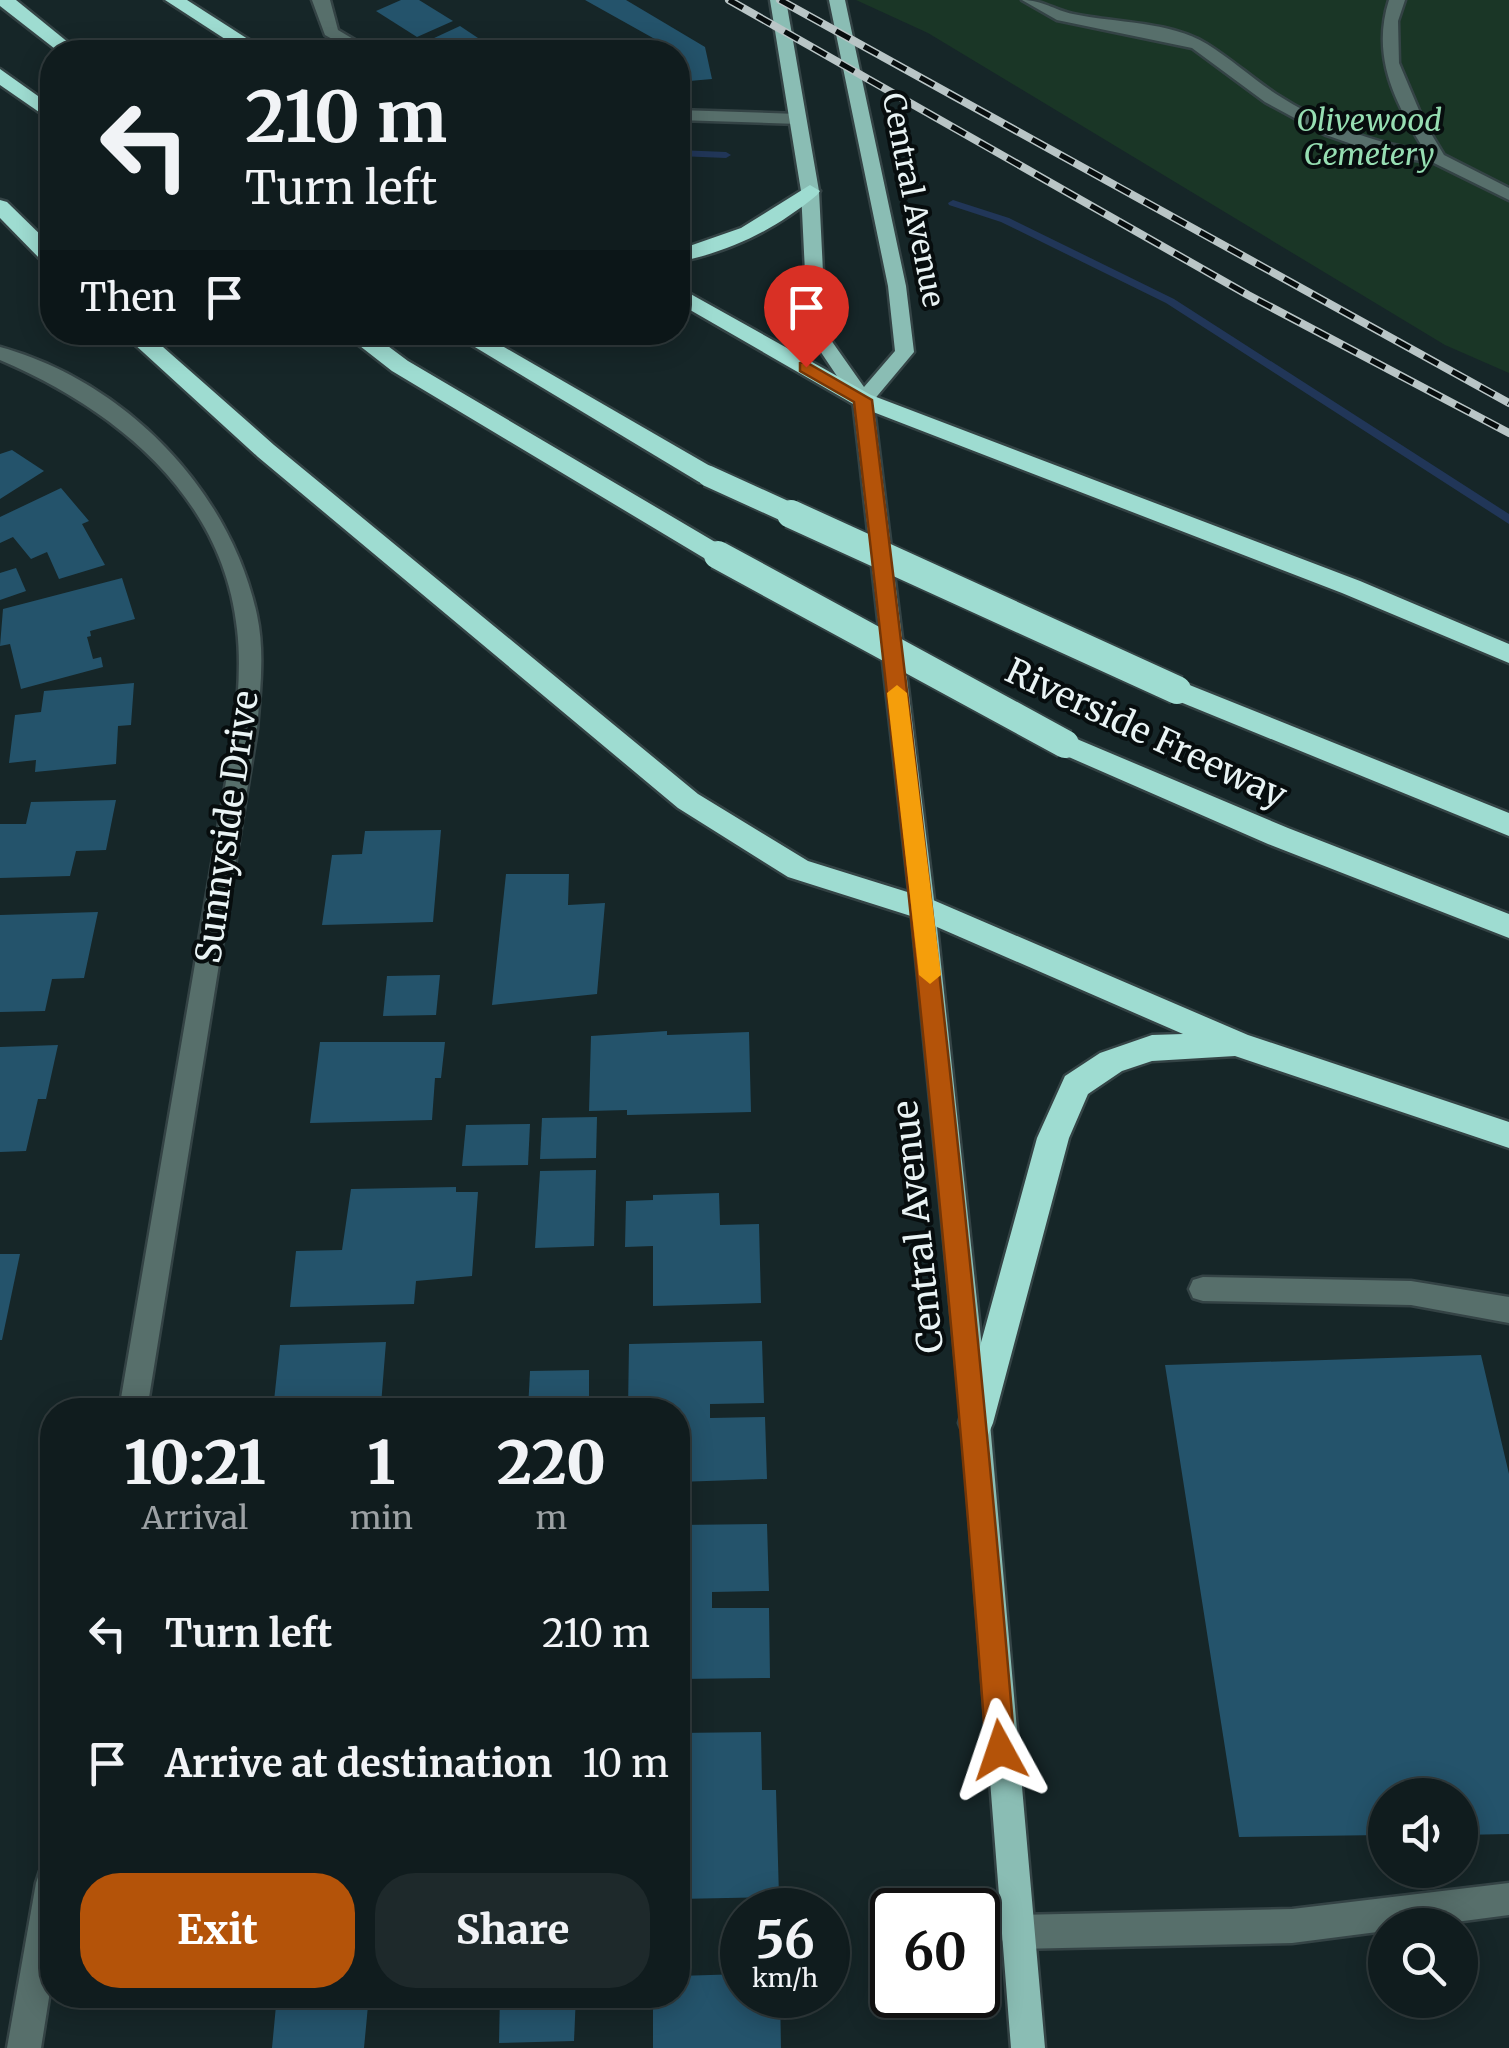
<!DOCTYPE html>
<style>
body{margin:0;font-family:Merriweather,serif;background:#1e292b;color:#f1f3f6;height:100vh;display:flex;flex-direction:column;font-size:38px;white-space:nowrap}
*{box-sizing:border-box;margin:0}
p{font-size:32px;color:#9ca1a4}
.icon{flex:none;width:55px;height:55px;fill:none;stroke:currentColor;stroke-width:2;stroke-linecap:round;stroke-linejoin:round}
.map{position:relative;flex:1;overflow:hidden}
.drawer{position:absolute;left:40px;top:1398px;width:650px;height:610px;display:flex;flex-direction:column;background:#101c1e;border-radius:40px;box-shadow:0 5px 25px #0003,0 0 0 2px #303a3c}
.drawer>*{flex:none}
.hud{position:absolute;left:40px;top:40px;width:650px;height:305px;border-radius:40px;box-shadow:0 5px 25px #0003,0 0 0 2px #303a3c;background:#101c1e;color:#f1f3f6;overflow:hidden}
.tools{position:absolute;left:1368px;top:1778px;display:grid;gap:20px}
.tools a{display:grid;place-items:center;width:110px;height:110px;border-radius:50%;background:#101c1e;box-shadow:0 5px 25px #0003,0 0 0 2px #303a3c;font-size:50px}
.speed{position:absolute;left:720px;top:1888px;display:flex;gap:20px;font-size:50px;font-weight:700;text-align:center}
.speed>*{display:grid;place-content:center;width:130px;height:130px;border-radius:50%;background:#101c1e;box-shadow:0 5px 25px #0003,0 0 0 2px #303a3c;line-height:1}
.speed small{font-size:25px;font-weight:400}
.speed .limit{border:5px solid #111;border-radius:15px;background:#fff;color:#111}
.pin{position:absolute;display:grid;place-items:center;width:85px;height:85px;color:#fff;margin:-102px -42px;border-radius:50% 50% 50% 0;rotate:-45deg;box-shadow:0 0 10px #0007}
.pin .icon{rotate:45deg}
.me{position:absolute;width:110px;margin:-55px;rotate:355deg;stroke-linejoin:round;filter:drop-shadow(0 0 8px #0008)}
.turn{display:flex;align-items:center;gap:35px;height:210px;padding:0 40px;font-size:45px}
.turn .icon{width:130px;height:130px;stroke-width:2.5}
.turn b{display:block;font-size:70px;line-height:85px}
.then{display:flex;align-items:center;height:95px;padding:0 40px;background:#0003;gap:20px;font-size:38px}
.eta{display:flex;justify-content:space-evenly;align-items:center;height:170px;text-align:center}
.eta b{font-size:60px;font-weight:800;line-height:70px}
.action{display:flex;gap:20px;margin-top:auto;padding:20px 40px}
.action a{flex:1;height:115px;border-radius:40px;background:#b45309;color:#fff;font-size:40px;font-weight:800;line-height:115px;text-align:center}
.action a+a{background:#1e292b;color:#f1f3f6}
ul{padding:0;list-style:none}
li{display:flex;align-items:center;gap:30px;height:130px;padding:0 40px}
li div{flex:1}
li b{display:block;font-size:38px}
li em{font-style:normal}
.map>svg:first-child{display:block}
.green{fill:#1a3626}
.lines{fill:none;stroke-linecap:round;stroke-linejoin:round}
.stream{fill:#213658;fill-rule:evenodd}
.building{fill:#24536b}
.service-casing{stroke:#344345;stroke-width:5}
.minor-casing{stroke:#344345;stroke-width:5}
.primary-casing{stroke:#344345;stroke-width:5}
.motorway-casing{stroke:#344345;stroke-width:5}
.service{fill:#576f6b;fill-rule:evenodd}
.minor{fill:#576f6b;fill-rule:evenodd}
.primary{fill:#8abdb4;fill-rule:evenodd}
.motorway{fill:#9edcd1;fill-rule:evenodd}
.rail-casing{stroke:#b9c5c6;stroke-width:8}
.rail{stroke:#070d0e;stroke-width:5;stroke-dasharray:16;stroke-linecap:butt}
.motorway-bridge-far1-casing{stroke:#344345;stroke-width:25;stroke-linecap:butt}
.motorway-bridge-casing{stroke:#344345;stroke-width:32;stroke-linecap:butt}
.motorway-bridge-far1{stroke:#9edcd1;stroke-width:21}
.motorway-bridge{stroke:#9edcd1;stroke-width:28}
.route{fill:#b45309;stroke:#753606;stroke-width:2.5}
.slow{fill:#f59e0b}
.labels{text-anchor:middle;stroke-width:8;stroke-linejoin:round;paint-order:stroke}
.far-park-label{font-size:30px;font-style:italic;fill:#96deb2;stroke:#070d0e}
.far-street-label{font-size:30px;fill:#e9f3f4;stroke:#070d0e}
.street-label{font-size:35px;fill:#e9f3f4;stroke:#070d0e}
</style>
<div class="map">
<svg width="1509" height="2048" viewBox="0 0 1509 2048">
<rect width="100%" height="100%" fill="#162628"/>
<!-- green -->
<path class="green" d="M856,0H1509V373L1445,345L928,33Z"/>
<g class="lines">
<!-- stream -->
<g class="stream">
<path d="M678,150L726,152L731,155L726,158L678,156Z"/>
<path d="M953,200L1009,218L1174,299L1509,514V524L1166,303L1001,222L949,205L948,203Z"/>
</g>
</g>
<!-- building -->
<g class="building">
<path d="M401,0H419L453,21L417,37L376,11Z"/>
<path d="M585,0H626L705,47L712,79L678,82V52Z"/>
<path d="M460,26L499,52H454L432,39Z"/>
<path d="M12,450L44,471L0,499V454Z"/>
<path d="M61,488L89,521L82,524L105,565L59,579L47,552L31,559L13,537L0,543V517Z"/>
<path d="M16,568L26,591L0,600V573Z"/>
<path d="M122,578L135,619L90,631L91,636L87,637L93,659L101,657L103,667L21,689L10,644L0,646L3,609Z"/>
<path d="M134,683L131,725L118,726L116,764L35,772L36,760L9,763L15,715L41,712L44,691Z"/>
<path d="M116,800L106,850L76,851L70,876L0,878V824H26L31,802Z"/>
<path d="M441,830L433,922L322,925L332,855L362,854L365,831Z"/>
<path d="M506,874H569L568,905L605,903L597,994L492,1005Z"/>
<path d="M98,912L84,978L52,979L45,1011L0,1012V915Z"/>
<path d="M440,975L436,1015L383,1016L387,976Z"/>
<path d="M667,1031V1035L749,1032L751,1112L627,1115V1110L589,1111L591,1036Z"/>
<path d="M320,1042H445L441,1078H435L432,1120L310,1123Z"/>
<path d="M58,1045L46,1099H38L26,1151L0,1152V1047Z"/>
<path d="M597,1117L596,1158L540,1159L542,1118Z"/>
<path d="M530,1124L528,1165L462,1166L466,1125Z"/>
<path d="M596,1170L594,1246L535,1248L540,1171Z"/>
<path d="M456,1187V1192H478L472,1276L416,1281L414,1304L290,1307L296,1251L342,1250L351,1189Z"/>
<path d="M719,1193L720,1225L759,1224L761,1303L653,1306V1246L625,1247L626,1201L653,1200V1195Z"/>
<path d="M0,1254H20L2,1340H0Z"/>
<path d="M762,1341L764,1403L710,1404V1418L765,1417L767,1479L678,1482V1410H628L629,1344Z"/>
<path d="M386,1342L381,1405L396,1404V1410H273L280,1345Z"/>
<path d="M1481,1355L1509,1474V1834L1460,1835V1795H1385V1835L1239,1837L1165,1365Z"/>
<path d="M589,1370V1410H528L530,1371Z"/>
<path d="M767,1524L769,1591L712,1592V1608H769L770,1678L678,1679V1525Z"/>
<path d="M761,1732L762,1790H776L779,1897L678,1899V1733Z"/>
<path d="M742,1974V1995H780L781,2048H653V1995H678V1976Z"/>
<path d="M277,1995H369L364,2048H272Z"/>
<path d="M500,1995H576L574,2041L499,2043Z"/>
</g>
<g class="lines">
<!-- service casing -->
<g class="service-casing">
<g id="service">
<path d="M312,0H330L338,30L375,52H356L325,35Z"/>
<path d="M1022,0C1043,0 1054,10 1073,14C1115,23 1170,21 1207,44C1231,59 1252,78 1276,94C1321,123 1372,143 1425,151C1395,103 1371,57 1389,0H1405L1398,21L1399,63L1424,122L1444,155L1509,188V200L1434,163L1383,155L1326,135L1265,102L1192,48L1057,20Z"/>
<path d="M678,110L798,114L806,119L798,124L678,120Z"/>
<path d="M1203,1277L1411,1281L1509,1297V1323L1411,1305L1203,1301L1193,1298L1189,1289L1193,1280Z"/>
<path d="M1509,1883V1915L1433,1925H1385V1931L1292,1943L1016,1949L1004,1944L999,1932L1004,1920L1016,1915L1292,1909Z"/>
</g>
</g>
<!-- minor casing -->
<g class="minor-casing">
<g id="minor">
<path d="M0,347C124,381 230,489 257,615C265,652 260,692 257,729L147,1410H119L235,729C238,696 241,662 237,629C223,496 115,409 0,360Z"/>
<path d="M52,1867V1979L41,2048H7L36,1883L40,1871Z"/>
</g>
</g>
<!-- primary casing -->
<g class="primary-casing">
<path id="primary" d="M770,0H786L819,191L826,333L864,387L895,351L888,286L829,0H845L906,286L914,352L873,401L935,908L990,1423L1045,2048H1011L962,1423L911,908L853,400L808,333L801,191Z"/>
</g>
<!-- motorway casing -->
<g class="motorway-casing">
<g id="motorway">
<path d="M0,0H16L80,52H59L0,6Z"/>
<path d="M165,0H187L268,52H245Z"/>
<path d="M0,69L52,106V121L0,85Z"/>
<path d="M810,185L820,191L817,195C774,230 732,251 678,262V250L741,228Z"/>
<path d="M0,200L7,202L52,246V264L44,263L0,218Z"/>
<path d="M678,287L871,395L1360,581L1509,644V663L1342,593L855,405L678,303Z"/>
<path d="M121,332H146L274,445L698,794L808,861L933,900L1248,1035L1509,1122V1148L1235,1056L1152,1061L1122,1071L1088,1094L1069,1138L993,1423L988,1435L976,1439L964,1435L959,1423L1037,1138L1065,1076L1100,1053L1152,1035L1183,1034L914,917L788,877L678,808L258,457Z"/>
<path d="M342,332H369L408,361L727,549L730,555L718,564L709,561L392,371Z"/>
<path d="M450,332H478L717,470L720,476L708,484L699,482Z"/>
<path d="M1177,680L1509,813V836L1168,697L1164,690L1168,683Z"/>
<path d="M1065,734L1288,828L1509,914V938L1268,844L1055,751L1052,744L1055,737Z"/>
</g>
</g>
<!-- service -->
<use href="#service" class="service"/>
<!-- minor -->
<use href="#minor" class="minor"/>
<!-- primary -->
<use href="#primary" class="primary"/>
<!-- motorway -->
<use href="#motorway" class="motorway"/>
<!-- rail casing -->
<g class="rail-casing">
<g id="rail">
<path d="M729,0L1248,295L1509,433"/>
<path d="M780,0L1509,403"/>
</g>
</g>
<!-- rail -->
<use href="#rail" class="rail"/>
<!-- motorway-bridge-far1 casing -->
<g class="motorway-bridge-far1-casing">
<path id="motorway-bridge-far1" d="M708,476L796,516"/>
</g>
<!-- motorway-bridge casing -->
<g class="motorway-bridge-casing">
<g id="motorway-bridge">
<path d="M791,514L1177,690"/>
<path d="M718,555L1065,744"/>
</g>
</g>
<!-- motorway-bridge-far1 -->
<use href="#motorway-bridge-far1" class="motorway-bridge-far1"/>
<!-- motorway-bridge -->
<use href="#motorway-bridge" class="motorway-bridge"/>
</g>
<!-- route -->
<path class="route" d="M806,362L872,400C927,849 978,1298 1015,1750L1011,1760L1000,1764L990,1760L986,1750C953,1299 906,851 854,402L800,371V363Z"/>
<!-- slow -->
<path class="slow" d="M897,685L907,693L941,975L930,984L919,975L887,693Z"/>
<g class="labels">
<!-- far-park labels -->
<g class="far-park-label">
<text x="1369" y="131">Olivewood<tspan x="1369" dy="34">Cemetery</tspan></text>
</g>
<!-- far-street labels -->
<g class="far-street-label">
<text transform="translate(913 200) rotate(79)" y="10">Central Avenue</text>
</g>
<!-- street labels -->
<g class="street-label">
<text transform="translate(1146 733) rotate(25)" y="12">Riverside Freeway</text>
<text transform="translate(227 827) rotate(-82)" y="12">Sunnyside Drive</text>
<text transform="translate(918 1227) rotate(-96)" y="12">Central Avenue</text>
</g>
</g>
</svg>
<div class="tools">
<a><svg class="icon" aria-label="sound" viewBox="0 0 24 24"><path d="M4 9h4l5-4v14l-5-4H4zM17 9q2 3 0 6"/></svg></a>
<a><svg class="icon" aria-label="search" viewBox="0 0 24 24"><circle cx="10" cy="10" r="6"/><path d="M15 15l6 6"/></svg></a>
</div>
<div class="speed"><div>56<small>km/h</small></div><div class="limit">60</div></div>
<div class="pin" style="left:806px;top:367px;background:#d93025"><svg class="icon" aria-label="arrive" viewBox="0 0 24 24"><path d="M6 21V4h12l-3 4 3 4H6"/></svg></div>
<svg class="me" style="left:1000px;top:1750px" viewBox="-20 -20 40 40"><path d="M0-17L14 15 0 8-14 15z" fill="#b45309" stroke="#fff" stroke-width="4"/></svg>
<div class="hud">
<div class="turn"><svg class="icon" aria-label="left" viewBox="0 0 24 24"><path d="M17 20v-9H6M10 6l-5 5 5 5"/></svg><div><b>210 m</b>Turn left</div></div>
<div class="then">Then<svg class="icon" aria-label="arrive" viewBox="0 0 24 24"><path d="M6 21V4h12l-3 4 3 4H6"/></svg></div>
</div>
<section class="drawer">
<div class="eta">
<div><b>10:21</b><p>Arrival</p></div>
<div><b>1</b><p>min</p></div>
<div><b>220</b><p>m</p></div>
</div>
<ul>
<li><svg class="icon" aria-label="left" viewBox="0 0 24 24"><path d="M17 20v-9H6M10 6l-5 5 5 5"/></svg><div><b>Turn left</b></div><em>210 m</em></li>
<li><svg class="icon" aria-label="arrive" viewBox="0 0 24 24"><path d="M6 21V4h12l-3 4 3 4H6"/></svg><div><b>Arrive at destination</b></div><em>10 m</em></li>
</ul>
<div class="action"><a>Exit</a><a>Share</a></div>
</section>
</div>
